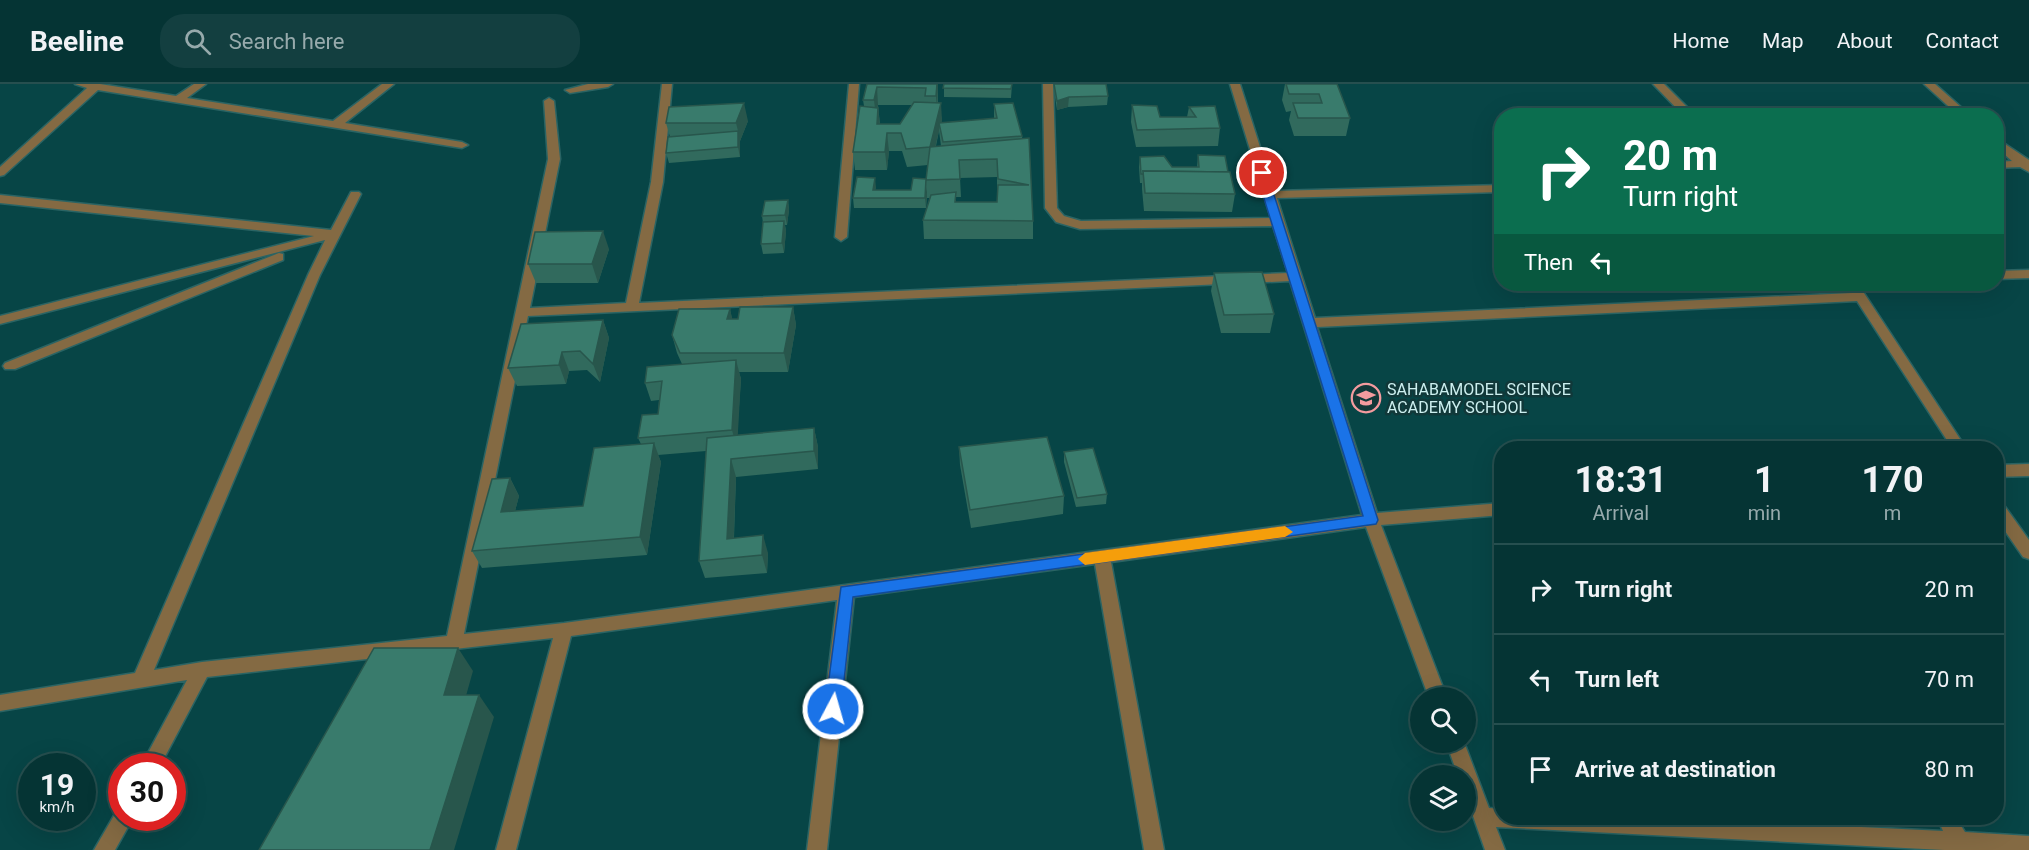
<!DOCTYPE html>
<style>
body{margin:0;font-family:Roboto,sans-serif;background:#133f40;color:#f1f3f6;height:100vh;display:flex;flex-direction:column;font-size:22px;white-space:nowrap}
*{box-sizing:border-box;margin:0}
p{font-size:20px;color:#97aaac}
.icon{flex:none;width:33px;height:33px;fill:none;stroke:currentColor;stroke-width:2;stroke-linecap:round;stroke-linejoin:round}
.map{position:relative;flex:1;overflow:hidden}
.sheet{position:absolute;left:1494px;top:357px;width:510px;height:384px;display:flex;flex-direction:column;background:#053434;border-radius:24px;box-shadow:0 6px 24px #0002,0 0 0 2px #264f4f}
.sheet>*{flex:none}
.hud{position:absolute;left:1494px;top:24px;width:510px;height:183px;border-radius:24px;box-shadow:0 6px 24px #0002,0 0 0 2px #264f4f;background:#0b6e4f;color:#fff;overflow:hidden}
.fabs{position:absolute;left:1410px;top:603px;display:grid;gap:12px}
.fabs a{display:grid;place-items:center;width:66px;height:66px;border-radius:50%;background:#053434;box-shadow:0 6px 24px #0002,0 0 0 2px #264f4f;font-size:30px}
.speed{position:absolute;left:18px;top:669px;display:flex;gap:12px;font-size:30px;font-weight:700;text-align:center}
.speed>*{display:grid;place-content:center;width:78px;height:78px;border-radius:50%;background:#053434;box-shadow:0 6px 24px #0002,0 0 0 2px #264f4f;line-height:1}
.speed small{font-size:15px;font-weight:400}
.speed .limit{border:9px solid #d22;background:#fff;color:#111}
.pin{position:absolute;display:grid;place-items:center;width:51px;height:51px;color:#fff;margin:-26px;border:3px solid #fff;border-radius:50%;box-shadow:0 2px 6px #0007}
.me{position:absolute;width:66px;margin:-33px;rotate:6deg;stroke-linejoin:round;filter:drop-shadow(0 0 4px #0008)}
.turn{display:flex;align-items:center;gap:21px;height:126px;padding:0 30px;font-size:27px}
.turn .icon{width:78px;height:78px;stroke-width:2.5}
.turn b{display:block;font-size:42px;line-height:51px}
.then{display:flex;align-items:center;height:57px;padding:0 30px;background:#0003;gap:12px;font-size:22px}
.eta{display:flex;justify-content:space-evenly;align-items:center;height:102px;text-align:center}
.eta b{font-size:36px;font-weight:700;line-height:42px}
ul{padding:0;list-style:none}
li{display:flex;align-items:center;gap:18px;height:90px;padding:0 30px;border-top:2px solid #264f4f}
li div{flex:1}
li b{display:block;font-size:22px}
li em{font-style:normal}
header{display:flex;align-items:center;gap:36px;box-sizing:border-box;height:84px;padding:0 30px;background:#053434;border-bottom:2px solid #264f4f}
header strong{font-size:28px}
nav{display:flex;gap:33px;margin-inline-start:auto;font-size:21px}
.search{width:420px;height:54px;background:#133f40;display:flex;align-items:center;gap:15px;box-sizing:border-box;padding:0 21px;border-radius:24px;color:#97aaac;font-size:22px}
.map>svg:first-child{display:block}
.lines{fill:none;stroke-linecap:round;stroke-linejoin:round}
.street-casing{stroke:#2a6464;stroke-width:3}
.street{fill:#846a43;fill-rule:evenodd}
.wall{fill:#316a5d;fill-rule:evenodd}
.shaded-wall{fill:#28564c}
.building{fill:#397b6c;stroke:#28564c;stroke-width:1.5}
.route{fill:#1a73e8;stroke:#114b97;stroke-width:1.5}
.slow{fill:#f59e0b}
.labels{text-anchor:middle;stroke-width:5;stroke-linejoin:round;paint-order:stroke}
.poi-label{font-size:16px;fill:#ccefef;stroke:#113839;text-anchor:start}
</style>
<header>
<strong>Beeline</strong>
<div class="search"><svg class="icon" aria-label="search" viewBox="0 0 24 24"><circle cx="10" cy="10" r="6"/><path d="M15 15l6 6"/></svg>Search here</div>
<nav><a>Home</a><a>Map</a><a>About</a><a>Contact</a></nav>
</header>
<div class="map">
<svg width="2029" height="766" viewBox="0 0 2029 766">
<rect width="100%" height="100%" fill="#074546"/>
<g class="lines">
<!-- street casing -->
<g class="street-casing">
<g id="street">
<path d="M75,0H100L176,12L194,0H206L187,14L333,37L382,0H394L345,39L462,58L468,61L462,64L98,6L4,91L0,92V83L87,4Z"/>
<path d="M588,0H613L608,3L570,9L565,6Z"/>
<path d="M662,0H672L663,98L639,219L1288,189L1273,142L1080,145L1056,138L1045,124L1043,0H1053L1057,124L1064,132L1081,137L1271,134L1230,0H1240L1274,107L1502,101V108L1277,114L1315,234L1852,209L1846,200H1858L1966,364H1952L1857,217L1317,243L1377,429L1502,419V431L1381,441L1447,614H1429L1366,443L1111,478L1164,766H1144L1095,480L854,513L827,766H807L837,516L571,552L516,766H496L553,554L207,593L160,682H141L187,596L0,627V611L135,589L308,191L325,156L0,240V232L314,152L0,119V111L331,146L351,108H359L361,110L320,191L154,586L202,578L447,552L548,75L544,17L549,14L554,17L560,75L530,224L626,219L651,98ZM1290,197L1362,431L564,539L464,550L528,232Z"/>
<path d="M849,0H859L847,153L841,157L835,153Z"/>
<path d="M1653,0H1664L1696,32H1684Z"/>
<path d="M1924,0H1935L1971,32H1959Z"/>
<path d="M1996,54L2029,76V88L2020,83L1996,84V78L2012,77L1996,63Z"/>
<path d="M279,169L283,170V176L15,285H5L3,282L5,279Z"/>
<path d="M2029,186V194L1996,195V187Z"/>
<path d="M2029,380V392L1996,393V381Z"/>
<path d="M1996,415L2001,417L2029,456V475L2023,473L1996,434Z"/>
<path d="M1446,658H1464L1489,724L1502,725V734H1672L1943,747L1937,734H1956L1965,748L2029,752V766H1944L1496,743L1505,766H1485L1466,712V692H1458Z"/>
<path d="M122,725V734H133L115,766H94L116,728Z"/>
</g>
</g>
<!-- street -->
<use href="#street" class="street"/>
</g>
<!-- wall -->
<g class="wall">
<path d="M867,0H938V18L942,36L941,39L994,35V20L1022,52L1033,137V155H924L923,136L930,114H927V112L926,124H854L853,114L876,103L875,106H911L926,95L928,81L907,83L902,67H889L887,86H855L853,68L864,22L863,16ZM878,21H912L900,40H880ZM939,47L941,62H936ZM997,93V118H956V113H961L960,94Z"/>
<path d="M944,0H1012L1011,14L944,13Z"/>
<path d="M1053,0H1106L1108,12L1107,21L1068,23L1057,26Z"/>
<path d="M1285,0H1337L1350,34L1346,52H1294L1289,36L1291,27L1286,28L1282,16Z"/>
<path d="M1132,21L1160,33H1187L1189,23L1220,44L1218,62L1136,63L1131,38Z"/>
<path d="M748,37L740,57V73L669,79L666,69L670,53L666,39Z"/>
<path d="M1198,71L1228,88L1235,110L1232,128L1144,127L1142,105V99H1140L1139,83L1140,73L1172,83H1197Z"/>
<path d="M788,116L789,126L787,141H785L786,147L784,169L763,170L761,160L763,139L762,132Z"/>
<path d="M609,165L598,199H536L528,180Z"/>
<path d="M1214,189L1274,230L1270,249H1221L1211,207Z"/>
<path d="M793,223L796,241L788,288H739L741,295L737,351L814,344L818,363V385L736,393L734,454L768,469L767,489L705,494L699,477L706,367L658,371L661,378L647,471L482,484L472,467L510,394L519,412L515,427L583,422L641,360L638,354L658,330L659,316L651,317L645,299L682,280L677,269L672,251L730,225L732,235H738Z"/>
<path d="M603,236L609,254L600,298L587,286L569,287L566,300L517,302L508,284Z"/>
<path d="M959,363L1064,412L1063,430L971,444L960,381Z"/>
<path d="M1064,368L1107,410L1106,420L1076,423L1064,378Z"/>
</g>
<!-- shaded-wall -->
<g class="shaded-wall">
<path d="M937,0H938L937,29L936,12Z"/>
<path d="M877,3L878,21L876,34L874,16Z"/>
<path d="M1069,13L1068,23L1057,26V17Z"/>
<path d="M744,19L748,37L740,57V73L738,63V47L736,39Z"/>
<path d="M941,19L942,36L940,45L939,39V47L931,81L930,63Z"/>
<path d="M878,24L880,41L877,40Z"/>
<path d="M887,49L889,67L887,86L885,68Z"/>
<path d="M875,94L876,103L874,115L873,106Z"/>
<path d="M927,103V112L926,124L925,114Z"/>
<path d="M788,116L789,126L787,141L785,131Z"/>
<path d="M784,137L786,147L784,169L782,159Z"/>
<path d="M603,147L609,165L598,199L592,180Z"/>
<path d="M793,223L796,241L788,288L784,269Z"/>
<path d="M730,225L734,243L727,235Z"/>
<path d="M603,236L609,254L600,298L593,280Z"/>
<path d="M562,268L569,287L566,300L559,281Z"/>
<path d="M736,276L741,295L737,365L732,346Z"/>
<path d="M814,344L818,363V385L814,367Z"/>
<path d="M654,359L661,378L647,471L640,453Z"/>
<path d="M731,375L736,393L733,473L727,455Z"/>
<path d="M510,394L519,412L510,446L501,428Z"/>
<path d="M763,451L768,469L767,489L762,471Z"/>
<path d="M458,564L473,587L460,633L444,611Z"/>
<path d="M479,611L494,633L454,766H430Z"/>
</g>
<!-- building -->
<g class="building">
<path d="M867,0H937L936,12H925L926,4L877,3L874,16H863Z"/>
<path d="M944,0H1012L1011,5L943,4Z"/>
<path d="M1054,0H1106L1108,12L1069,13L1057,17Z"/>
<path d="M1286,0H1337L1350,34H1298L1293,19H1322L1319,10H1289Z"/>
<path d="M914,18L941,19L930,63L906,65L901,49H887L885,68H853L860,22L878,24L877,40H900Z"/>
<path d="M744,19L736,39H666L669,23Z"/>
<path d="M1013,19L1022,52L943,58L939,39L997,34L994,20Z"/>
<path d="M1132,21L1157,22L1160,33H1196L1189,23L1215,22L1220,44L1137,46Z"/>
<path d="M738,47V63L666,69L668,53Z"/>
<path d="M1029,54L1033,137L923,136L931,111L956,108L955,118H997L998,101H1029L998,95L997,75L959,76L960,95L926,96L930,63Z"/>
<path d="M1198,71L1225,72L1228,88L1143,87L1144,90H1141L1140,73L1164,72L1172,83H1199Z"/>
<path d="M1143,87L1230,88L1235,110L1145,109Z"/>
<path d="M857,93L875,94L873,106H911L913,94L926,95L925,114H853Z"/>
<path d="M788,116L785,131L762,132L765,117Z"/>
<path d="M784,137L782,159L761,160L763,138Z"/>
<path d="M603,147L592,180H528L535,148Z"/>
<path d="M1262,188L1274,230L1224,231L1214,189Z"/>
<path d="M740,223H793L784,269H680L672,251L679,225H730L727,235H738Z"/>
<path d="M603,236L593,280L580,267L562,268L559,281L508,284L521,240Z"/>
<path d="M736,276L732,346L638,354L642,331L658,330L662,297L645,299L647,283Z"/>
<path d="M814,344V367L731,375L727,455L763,451L762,471L699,477L707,354Z"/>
<path d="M1047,353L1064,412L970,426L959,363Z"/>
<path d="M654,359L640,453L472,467L492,395L510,394L501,428L583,422L594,364Z"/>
<path d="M1093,364L1107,410L1077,414L1064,368Z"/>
<path d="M374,564H458L444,611H479L430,766H259Z"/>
</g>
<!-- route -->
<path class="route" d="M1262,86L1267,89L1378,436L1376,440L853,513L841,625L838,630L833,632L827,630L825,625L841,503L1363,432L1256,89Z"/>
<!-- slow -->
<path class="slow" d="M1285,442L1293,448L1285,453L1085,481L1078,475L1085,469Z"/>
<!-- icons -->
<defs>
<g id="school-ring" transform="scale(1.5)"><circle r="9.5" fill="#113839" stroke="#f49b9f" stroke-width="1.5"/><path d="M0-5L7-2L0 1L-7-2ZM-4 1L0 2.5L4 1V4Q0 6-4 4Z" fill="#f49b9f"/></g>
</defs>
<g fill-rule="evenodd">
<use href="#school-ring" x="1366" y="314"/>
</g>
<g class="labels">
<!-- poi labels -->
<g class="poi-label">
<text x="1387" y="311">SAHABAMODEL SCIENCE<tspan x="1387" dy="18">ACADEMY SCHOOL</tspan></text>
</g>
</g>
</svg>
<div class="fabs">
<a><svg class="icon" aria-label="search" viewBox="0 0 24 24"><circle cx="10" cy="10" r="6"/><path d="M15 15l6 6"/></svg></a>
<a><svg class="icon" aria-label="layers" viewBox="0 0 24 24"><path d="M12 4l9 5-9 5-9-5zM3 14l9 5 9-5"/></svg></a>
</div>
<div class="speed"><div>19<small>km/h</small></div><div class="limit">30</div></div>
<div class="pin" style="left:1262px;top:89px;background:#d93025"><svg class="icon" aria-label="arrive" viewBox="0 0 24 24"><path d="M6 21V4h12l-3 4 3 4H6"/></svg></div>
<svg class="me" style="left:833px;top:625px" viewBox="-20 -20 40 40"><circle r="17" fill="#1a73e8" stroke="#fff" stroke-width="3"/><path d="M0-11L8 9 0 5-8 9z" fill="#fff"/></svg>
<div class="hud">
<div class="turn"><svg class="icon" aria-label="right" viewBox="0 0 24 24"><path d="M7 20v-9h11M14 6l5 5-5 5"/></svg><div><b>20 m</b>Turn right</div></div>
<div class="then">Then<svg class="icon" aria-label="left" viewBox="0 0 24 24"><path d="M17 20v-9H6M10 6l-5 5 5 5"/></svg></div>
</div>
<section class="sheet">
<div class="eta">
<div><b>18:31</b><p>Arrival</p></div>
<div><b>1</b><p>min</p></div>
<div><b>170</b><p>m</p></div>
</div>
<ul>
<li><svg class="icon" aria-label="right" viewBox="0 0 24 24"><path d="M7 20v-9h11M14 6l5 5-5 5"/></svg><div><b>Turn right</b></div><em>20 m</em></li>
<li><svg class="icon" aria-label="left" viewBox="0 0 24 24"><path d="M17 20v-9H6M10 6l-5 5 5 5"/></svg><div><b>Turn left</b></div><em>70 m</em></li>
<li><svg class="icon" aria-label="arrive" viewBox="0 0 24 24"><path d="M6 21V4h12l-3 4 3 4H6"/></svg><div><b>Arrive at destination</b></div><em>80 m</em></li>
</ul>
</section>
</div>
